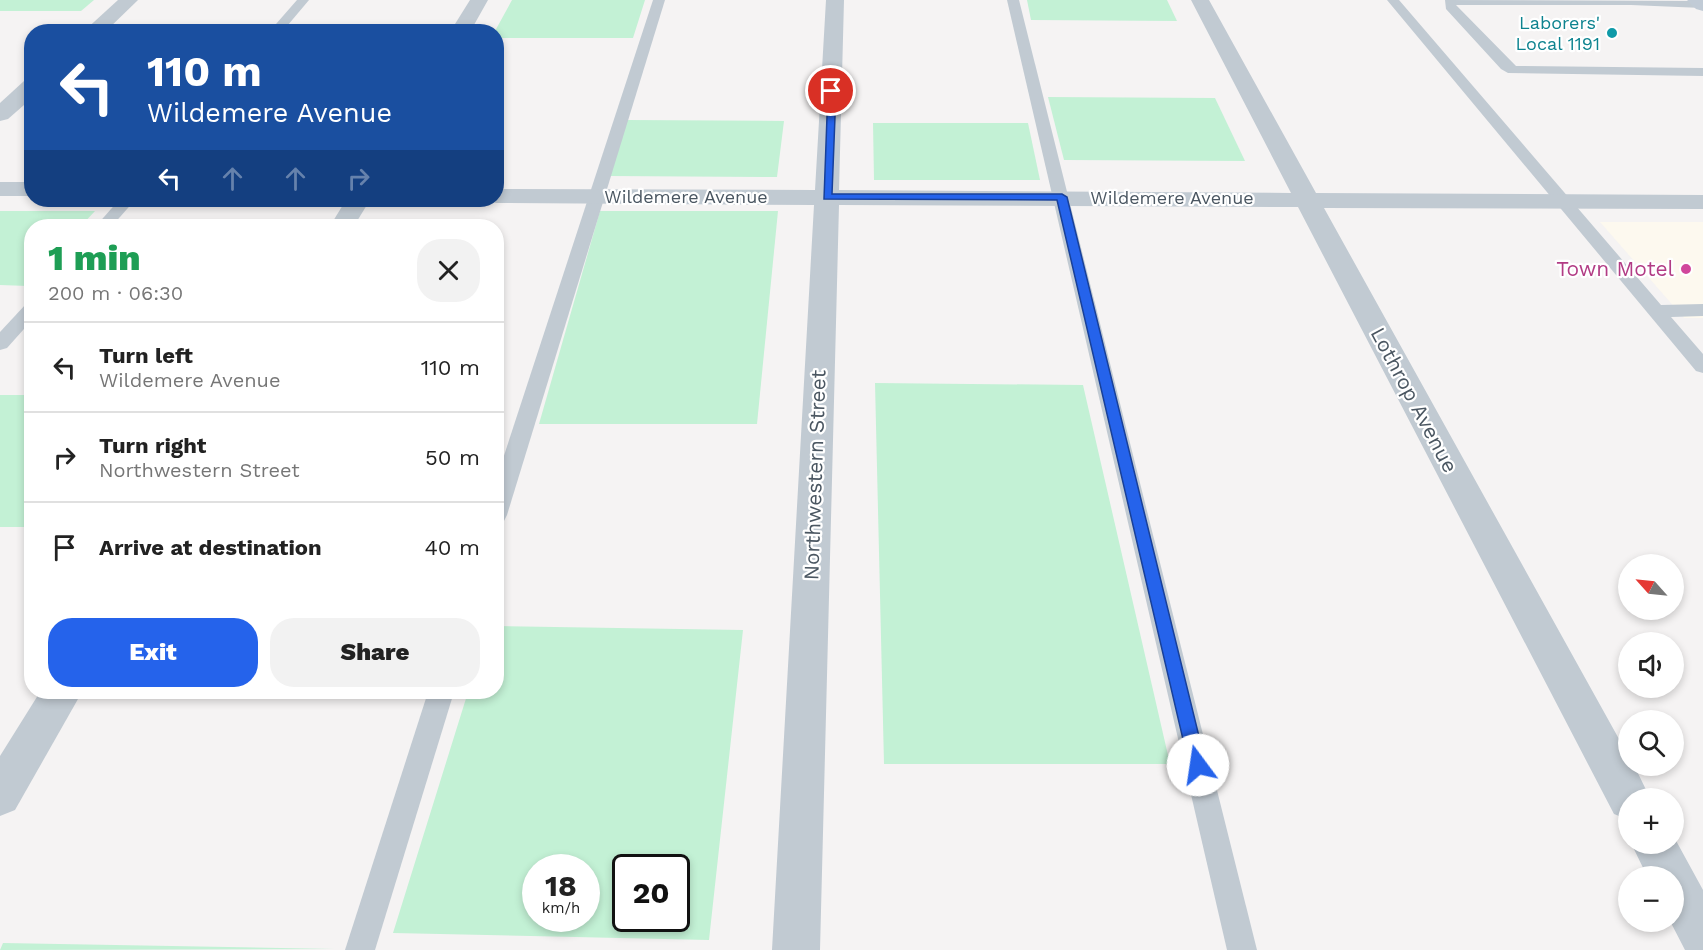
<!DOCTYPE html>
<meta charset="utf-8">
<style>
body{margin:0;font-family:"Work Sans",sans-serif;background:#f2f2f2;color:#222;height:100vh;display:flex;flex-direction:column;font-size:22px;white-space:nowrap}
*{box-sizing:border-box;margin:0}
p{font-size:20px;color:#767676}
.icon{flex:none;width:33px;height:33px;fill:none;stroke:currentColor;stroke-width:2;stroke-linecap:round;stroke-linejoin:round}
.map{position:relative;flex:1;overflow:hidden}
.details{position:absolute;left:24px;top:219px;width:480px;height:480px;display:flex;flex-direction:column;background:#fff;border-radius:24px;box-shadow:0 3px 9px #0003}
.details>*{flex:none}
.guide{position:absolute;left:24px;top:24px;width:480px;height:183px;border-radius:24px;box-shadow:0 3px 9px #0003;background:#1a4fa0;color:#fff;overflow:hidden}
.needle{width:39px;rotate:297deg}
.buttons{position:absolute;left:1618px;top:554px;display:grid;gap:12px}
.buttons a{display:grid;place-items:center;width:66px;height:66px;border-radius:50%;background:#fff;box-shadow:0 3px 9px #0003;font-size:30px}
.speed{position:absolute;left:522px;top:854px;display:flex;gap:12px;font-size:30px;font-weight:700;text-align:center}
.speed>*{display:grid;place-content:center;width:78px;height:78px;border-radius:50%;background:#fff;box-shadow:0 3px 9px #0003;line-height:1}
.speed small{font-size:15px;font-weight:400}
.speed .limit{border:3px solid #111;border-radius:9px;background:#fff;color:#111}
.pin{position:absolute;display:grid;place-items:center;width:51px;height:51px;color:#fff;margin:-26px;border:3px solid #fff;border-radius:50%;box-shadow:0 2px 6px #0007}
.me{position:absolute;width:66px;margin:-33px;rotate:346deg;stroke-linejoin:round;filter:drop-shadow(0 0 4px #0008)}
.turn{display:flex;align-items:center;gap:21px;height:126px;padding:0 24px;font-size:27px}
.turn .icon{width:78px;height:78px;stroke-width:2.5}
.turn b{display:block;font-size:42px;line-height:51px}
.lanes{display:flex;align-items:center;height:57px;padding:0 24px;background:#0003;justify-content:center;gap:30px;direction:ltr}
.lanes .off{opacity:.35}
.round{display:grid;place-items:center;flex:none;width:63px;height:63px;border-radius:24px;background:#f2f2f2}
.head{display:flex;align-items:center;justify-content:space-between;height:102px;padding:0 24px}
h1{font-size:36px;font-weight:800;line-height:45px;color:#1e9e55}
.button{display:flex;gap:12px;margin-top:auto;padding:12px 24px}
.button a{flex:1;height:69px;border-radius:24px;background:#2563eb;color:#fff;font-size:24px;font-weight:800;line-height:69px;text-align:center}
.button a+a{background:#f2f2f2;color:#222}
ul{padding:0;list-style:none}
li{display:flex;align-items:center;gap:18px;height:90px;padding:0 24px;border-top:2px solid #e0e0e0}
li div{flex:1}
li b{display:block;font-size:22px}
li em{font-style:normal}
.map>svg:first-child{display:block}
.commercial{fill:#fdf9ef}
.green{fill:#c3f1d5;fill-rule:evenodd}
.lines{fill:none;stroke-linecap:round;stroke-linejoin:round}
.lane{fill:#c1cad2;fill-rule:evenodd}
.street{fill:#c1cad2;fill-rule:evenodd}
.secondary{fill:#c1cbd6;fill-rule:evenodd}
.route{fill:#2563eb;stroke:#184099;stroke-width:1.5}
.culture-dot{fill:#0f9aa8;stroke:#fff;stroke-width:2}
.hotel-dot{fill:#d1479c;stroke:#fff;stroke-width:2}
.labels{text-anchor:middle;stroke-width:4.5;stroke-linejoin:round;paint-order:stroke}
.far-culture-label{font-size:18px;fill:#0d838f;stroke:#fff;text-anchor:end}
.far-street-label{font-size:18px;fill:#4a5661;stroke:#fff}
.hotel-label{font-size:21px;fill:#b23c85;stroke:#fff;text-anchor:end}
.street-label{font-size:21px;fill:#4a5661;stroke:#fff}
</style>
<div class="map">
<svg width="1703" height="950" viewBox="0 0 1703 950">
<rect width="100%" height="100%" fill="#f5f3f3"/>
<!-- commercial -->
<path class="commercial" d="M1600,222H1703V318H1684Z"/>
<!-- green -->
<g class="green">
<path d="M0,0H94L81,11H0Z"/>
<path d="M512,0H645L633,38H497L496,32L495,31Z"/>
<path d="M1027,0H1167L1177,21L1031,20Z"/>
<path d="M1048,97L1215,98L1245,161L1064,160Z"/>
<path d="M627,120L784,121L777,177L609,176Z"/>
<path d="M873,123H1028L1040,180H874Z"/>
<path d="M0,211H95L81,226H32L31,281L28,286L0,285Z"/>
<path d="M600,211H778L757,424H539Z"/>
<path d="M875,383L1083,385L1170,764H884Z"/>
<rect x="0" y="395" width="31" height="132"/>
<path d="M497,626L743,630L709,940L393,933L468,692H496ZM536,867H586V918H536ZM626,867H676V918H626Z"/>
<path d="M3,943L335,949L0,950Z"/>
</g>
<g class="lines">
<!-- lane -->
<g class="lane">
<path d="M297,0H309L282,32H269Z"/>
<path d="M653,0H665L507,515L504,521L496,523V480Z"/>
<path d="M1007,0H1019L1257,950H1227Z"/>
<path d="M1387,0H1399L1661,305L1703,304V316L1671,317L1703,354V373L1696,371Z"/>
<path d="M1445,0L1703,1L1702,8L1631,5H1456L1516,66L1703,68V76L1508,73L1501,69L1446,9Z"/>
<path d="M119,200H135L112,226H96Z"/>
<path d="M32,302V320L7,348L0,350V332L26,304Z"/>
<path d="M428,692H454L375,950H345Z"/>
</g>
<!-- street -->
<g class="street">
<path d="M118,0H138L105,32H83Z"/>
<path d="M470,0H488L470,32H450Z"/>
<path d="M826,0H844L839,190L1291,193L1191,0H1209L1316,193L1703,195V209L1324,208L1629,757V765H1634L1650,798H1629V820L1614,814L1298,207L839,205L820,950H772L814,205L496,203L486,200H496V189L815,190Z"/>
<path d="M32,80V98L8,119L0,121V103L24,81Z"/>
<rect x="0" y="182" width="32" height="14"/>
<path d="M346,200H370L354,226H330Z"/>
<path d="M40,692H82L15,810L0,816V756Z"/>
<path d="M1674,837L1703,890V950H1685L1670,921H1674V876H1647L1631,843H1674Z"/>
</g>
<!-- secondary -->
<path class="secondary" d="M1687,0H1703V11L1696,9Z"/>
</g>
<!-- route -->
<path class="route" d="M828,89L836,91L832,194H1062L1067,197L1206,765L1204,771L1198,773L1192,771L1189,765L1057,200L824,199Z"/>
<!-- markers -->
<circle class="culture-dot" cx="1612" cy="33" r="6"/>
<circle class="hotel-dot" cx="1686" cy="269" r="6"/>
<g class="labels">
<!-- far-culture labels -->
<g class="far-culture-label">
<text x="1600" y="29">Laborers'<tspan x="1600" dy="21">Local 1191</tspan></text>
</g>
<!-- far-street labels -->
<g class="far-street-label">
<text x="686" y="203">Wildemere Avenue</text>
<text x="1172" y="204">Wildemere Avenue</text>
</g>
<!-- hotel labels -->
<g class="hotel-label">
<text x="1674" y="276">Town Motel</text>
</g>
<!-- street labels -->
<g class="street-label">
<text transform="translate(1414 400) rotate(62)" y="7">Lothrop Avenue</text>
<text transform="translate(815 475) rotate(-88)" y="7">Northwestern Street</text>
</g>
</g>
</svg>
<div class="buttons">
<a><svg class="needle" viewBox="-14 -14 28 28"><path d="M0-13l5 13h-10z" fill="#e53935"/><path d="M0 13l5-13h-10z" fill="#767676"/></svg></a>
<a><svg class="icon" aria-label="sound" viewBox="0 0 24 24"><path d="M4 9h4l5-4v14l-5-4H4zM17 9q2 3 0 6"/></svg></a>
<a><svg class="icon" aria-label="search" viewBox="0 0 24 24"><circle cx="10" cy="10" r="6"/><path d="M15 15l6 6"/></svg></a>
<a>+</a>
<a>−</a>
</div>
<div class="speed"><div>18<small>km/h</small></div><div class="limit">20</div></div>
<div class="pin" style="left:831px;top:91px;background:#d93025"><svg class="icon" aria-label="arrive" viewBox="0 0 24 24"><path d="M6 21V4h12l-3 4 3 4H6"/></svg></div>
<svg class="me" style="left:1198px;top:765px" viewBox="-20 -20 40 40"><circle r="19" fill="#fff"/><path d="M0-13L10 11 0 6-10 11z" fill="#2563eb"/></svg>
<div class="guide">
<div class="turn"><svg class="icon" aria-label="left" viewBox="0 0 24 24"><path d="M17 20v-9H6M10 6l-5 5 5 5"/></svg><div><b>110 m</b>Wildemere Avenue</div></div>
<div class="lanes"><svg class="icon" aria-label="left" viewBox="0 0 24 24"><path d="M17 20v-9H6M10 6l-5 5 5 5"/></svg><svg class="icon off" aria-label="ahead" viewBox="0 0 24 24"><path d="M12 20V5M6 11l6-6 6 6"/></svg><svg class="icon off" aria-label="ahead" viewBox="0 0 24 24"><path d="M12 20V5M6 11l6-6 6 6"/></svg><svg class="icon off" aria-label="right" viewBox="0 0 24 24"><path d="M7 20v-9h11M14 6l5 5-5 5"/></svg></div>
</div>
<section class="details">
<div class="head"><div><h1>1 min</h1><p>200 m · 06:30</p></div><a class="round"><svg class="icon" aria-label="close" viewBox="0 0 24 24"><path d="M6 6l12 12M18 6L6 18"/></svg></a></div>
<ul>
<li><svg class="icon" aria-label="left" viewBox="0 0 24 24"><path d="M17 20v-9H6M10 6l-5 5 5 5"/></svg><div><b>Turn left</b><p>Wildemere Avenue</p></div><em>110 m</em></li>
<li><svg class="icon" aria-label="right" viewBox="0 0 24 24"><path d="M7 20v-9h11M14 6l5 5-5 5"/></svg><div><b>Turn right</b><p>Northwestern Street</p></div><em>50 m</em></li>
<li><svg class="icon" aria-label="arrive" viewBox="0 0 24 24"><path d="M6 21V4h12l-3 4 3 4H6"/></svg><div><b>Arrive at destination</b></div><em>40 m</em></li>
</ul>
<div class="button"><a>Exit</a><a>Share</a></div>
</section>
</div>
